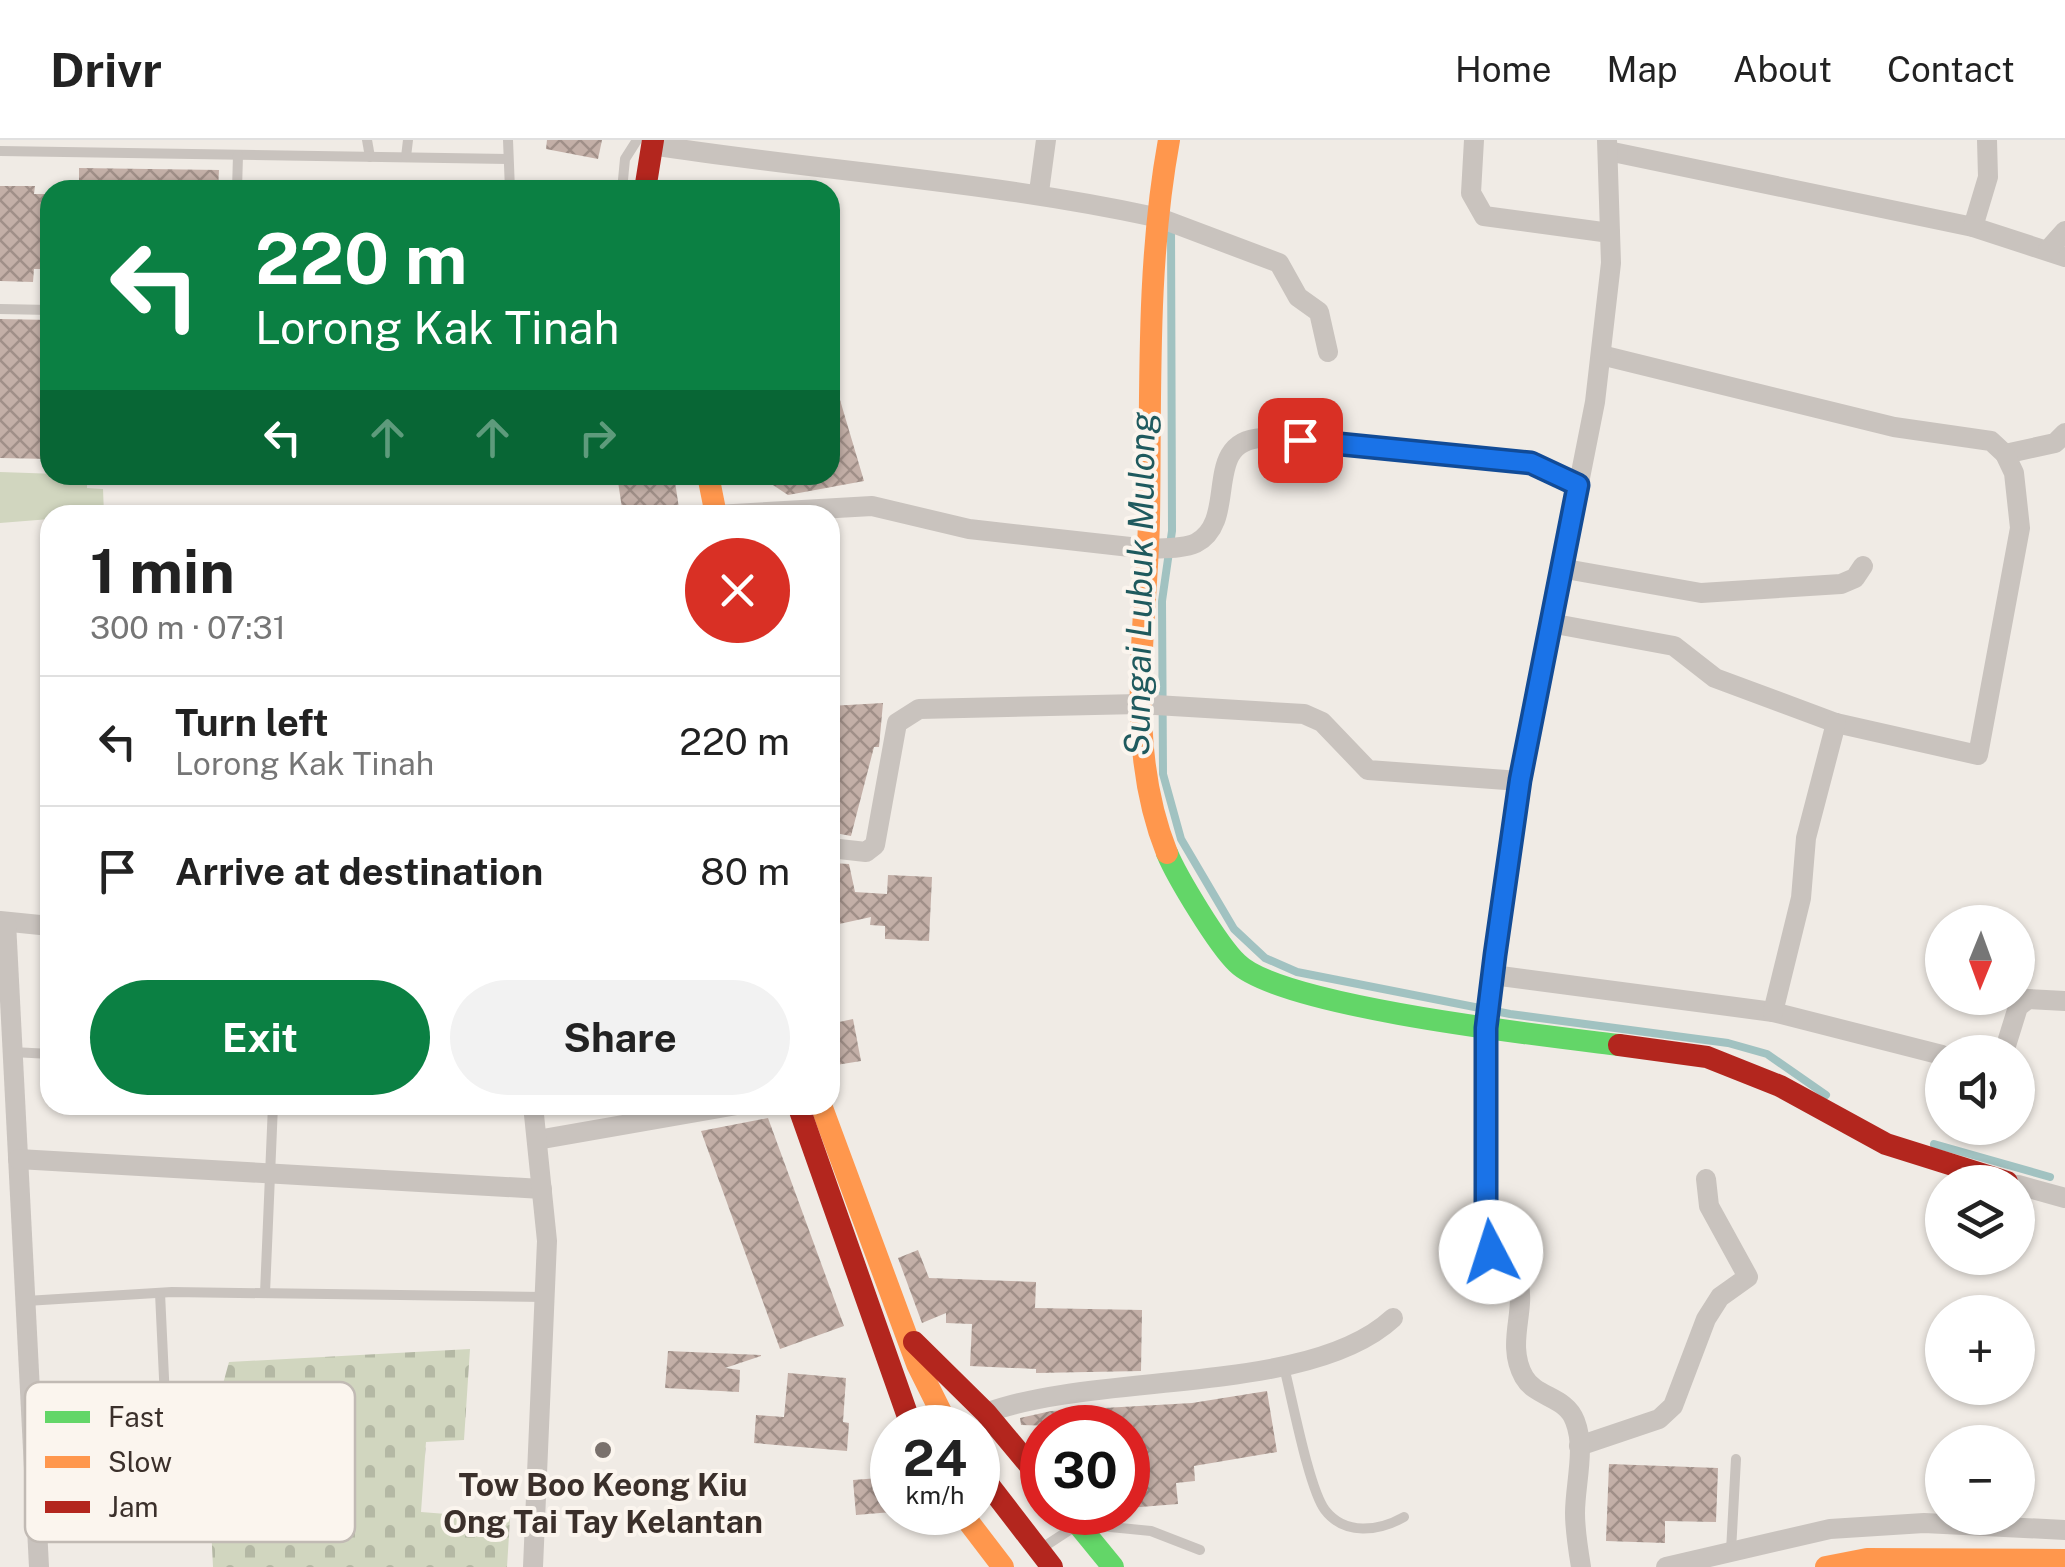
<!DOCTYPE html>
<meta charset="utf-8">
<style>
body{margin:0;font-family:"Public Sans",sans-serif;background:#f2f2f2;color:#222;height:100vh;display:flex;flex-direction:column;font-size:38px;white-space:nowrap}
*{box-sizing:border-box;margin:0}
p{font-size:32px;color:#767676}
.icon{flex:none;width:55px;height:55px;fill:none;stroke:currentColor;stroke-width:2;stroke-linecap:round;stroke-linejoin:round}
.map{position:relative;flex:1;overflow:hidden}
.side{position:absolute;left:40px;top:365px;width:800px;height:610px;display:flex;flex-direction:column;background:#fff;border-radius:30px;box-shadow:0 2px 8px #0004}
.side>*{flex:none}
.guide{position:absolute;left:40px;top:40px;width:800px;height:305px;border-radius:30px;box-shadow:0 2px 8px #0004;background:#0b8043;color:#fff;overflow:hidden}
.needle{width:65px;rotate:181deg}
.controls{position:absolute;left:1925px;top:765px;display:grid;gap:20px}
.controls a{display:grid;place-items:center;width:110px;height:110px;border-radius:50%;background:#fff;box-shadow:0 2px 8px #0004;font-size:50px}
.speed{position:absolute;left:870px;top:1265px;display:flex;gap:20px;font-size:50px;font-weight:700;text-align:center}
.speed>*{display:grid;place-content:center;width:130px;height:130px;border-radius:50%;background:#fff;box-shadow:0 2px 8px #0004;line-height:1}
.speed small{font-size:25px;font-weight:400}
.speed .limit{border:15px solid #d22;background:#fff;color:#111}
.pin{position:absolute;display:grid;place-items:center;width:85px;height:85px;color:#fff;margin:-42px;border-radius:20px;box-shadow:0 5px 15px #0006}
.me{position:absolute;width:110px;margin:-55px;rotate:355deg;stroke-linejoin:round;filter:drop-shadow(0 0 8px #0008)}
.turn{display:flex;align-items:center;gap:35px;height:210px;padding:0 50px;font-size:45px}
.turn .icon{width:130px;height:130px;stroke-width:2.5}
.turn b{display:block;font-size:70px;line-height:85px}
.lanes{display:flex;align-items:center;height:95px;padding:0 50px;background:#0003;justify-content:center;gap:50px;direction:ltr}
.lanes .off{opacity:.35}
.round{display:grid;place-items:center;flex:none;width:105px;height:105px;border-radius:52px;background:#f2f2f2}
.headline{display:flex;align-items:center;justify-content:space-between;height:170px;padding:0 50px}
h1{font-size:60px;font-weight:700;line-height:75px}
.cta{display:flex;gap:20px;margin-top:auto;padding:20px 50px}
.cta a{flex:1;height:115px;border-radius:60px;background:#0b8043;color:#fff;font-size:40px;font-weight:700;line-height:115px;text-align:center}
.cta a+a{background:#f2f2f2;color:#222}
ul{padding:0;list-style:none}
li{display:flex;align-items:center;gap:30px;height:130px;padding:0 50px;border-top:2px solid #e0e0e0}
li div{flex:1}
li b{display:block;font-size:38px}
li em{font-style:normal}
header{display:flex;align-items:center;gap:60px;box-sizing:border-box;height:140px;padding:0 50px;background:#fff;border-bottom:2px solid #e0e0e0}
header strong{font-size:48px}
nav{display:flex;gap:55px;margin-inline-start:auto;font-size:35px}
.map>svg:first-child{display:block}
.grass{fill:#d1d6bf}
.cemetery{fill:url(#cemetery-stones)}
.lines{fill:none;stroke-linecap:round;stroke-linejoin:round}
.stream{stroke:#a1c2c1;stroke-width:8}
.building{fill:url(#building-cross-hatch)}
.lane{stroke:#c9c3be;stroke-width:10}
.street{stroke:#c9c3be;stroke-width:20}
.fast{stroke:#63d668;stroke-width:22}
.slow{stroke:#ff974d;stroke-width:22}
.jam{stroke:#b3261e;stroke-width:22}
.route-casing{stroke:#114b97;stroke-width:25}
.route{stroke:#1a73e8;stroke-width:18}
.poi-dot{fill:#7a716c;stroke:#fbf5ee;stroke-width:4}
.labels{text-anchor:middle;stroke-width:8;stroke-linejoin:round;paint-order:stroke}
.poi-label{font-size:32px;font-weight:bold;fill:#3b302b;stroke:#fbf5ee}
.water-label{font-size:35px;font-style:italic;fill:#1f5a5e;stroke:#fbf5ee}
.key{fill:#fbf5ee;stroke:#c1bab4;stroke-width:2.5}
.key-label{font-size:28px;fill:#3b302b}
</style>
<header>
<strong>Drivr</strong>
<nav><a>Home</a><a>Map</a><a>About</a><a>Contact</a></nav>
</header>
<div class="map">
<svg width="2065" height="1427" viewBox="0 0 2065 1427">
<defs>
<pattern id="cemetery-stones" width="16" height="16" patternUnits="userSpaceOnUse" patternTransform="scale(2.5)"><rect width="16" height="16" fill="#d1d6bf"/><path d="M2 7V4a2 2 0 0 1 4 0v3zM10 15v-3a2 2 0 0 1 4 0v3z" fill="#b4b8a4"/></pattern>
<pattern id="building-cross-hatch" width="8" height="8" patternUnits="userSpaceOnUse" patternTransform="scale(2.5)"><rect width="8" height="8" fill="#c3afa7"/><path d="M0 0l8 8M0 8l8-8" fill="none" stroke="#a08f88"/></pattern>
</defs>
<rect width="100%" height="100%" fill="#f0ebe5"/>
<!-- grass -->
<path class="grass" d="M0,332L87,335V348L103,349L104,374L50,375V379L0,383Z"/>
<!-- cemetery -->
<path class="cemetery" d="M470,1209L464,1300L426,1302L421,1372L510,1379L507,1427H213L207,1302L229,1222Z"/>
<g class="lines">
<!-- stream -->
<g class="stream">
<path d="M1171,83L1172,391L1162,461L1163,634L1181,699L1234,789L1265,818L1297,832L1510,874L1728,903L1767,914L1826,955"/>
<path d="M1934,1004L2050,1037"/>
</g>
</g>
<!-- building -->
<g class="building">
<path d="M547,0H602L598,19L546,9Z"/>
<path d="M79,28L219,30L218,50H79Z"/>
<path d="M0,46H35L34,54H50V129H34L33,142L0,141Z"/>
<path d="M0,179L50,180V319L0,318Z"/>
<path d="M835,243L864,341L788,355L758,335H830V244Z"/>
<path d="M617,335H674L680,375H623Z"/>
<path d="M883,563L879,607H874L851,696L830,692V566Z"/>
<path d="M830,723L849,724L855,752L887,754L888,735L932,737L929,801L885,799V786L870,785L871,777L830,786Z"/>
<path d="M853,879L861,921L830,926V884Z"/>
<path d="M768,978L844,1186L780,1209L701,991Z"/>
<path d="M918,1110L929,1138L1036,1142L1035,1168L1142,1170L1141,1231L1036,1233V1229L970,1226L972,1184L946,1183V1173L922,1183L898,1118Z"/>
<path d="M668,1211L761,1215V1216L725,1228L740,1230L739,1252L665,1248Z"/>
<path d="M788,1233L846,1238L843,1282L849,1283L847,1311L754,1303L756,1275L784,1277Z"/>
<path d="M1267,1251L1277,1312L1194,1326L1195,1341L1176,1343L1178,1364L1128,1368V1288L1021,1285L1020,1278L1051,1271L1192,1263Z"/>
<path d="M1609,1324L1718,1328L1716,1382L1665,1381V1403L1606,1401Z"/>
<path d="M892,1337V1372L856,1375L853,1340Z"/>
</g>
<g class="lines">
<!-- lane -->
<g class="lane">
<path d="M367,0L370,17"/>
<path d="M508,0L510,50"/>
<path d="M0,11L508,19"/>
<path d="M406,17L408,0"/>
<path d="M237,50L238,15"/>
<path d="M622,50L625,19L637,0"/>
<path d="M0,169L50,170"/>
<path d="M13,912L50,914"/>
<path d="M160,1153L168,1323"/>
<path d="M265,1153L273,965"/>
<path d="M26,1161L172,1152L544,1157"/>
<path d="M1284,1227C1292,1258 1309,1349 1325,1370C1345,1396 1379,1391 1404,1377"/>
<path d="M35,1329L201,1319"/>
<path d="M1090,1385L1151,1391L1200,1410"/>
<path d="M1042,1408L1074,1387"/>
<path d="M1731,1411L1736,1319"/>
</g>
<!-- street -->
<g class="street">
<path d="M1474,0L1471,53L1484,76L1610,93"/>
<path d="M652,5C820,31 988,41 1155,77"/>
<path d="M1608,11L1973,87L2065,117"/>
<path d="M1039,52L1046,0"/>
<path d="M1157,77L1279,123L1298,157L1319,172L1328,212"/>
<path d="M1973,87L1988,37L1987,0"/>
<path d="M2048,110L2065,91"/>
<path d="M2005,314L2055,303L2065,293"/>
<path d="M716,375L872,366L969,389L1148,409C1163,408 1183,409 1196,403C1240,380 1200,301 1262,298L1531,323L1578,345"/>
<path d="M1560,428L1701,453L1841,444L1855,438L1863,426"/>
<path d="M1550,483L1674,506L1715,538L1836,583L1978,615L2020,388L2014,333L2005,314L1991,301L1894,287L1601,215"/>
<path d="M830,708L866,712L875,705L897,583L919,569L1139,564L1304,574L1322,582L1368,630L1520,641"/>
<path d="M0,781L50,786"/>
<path d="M6,782L39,1427"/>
<path d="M1493,835L1773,872L1942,915"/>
<path d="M1773,872L1801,758L1806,698L1836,583"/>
<path d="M2004,912L2018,867L2028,859L2065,861"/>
<path d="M537,1000L737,965"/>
<path d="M18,1019L542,1049"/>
<path d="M2018,1045L2065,1058"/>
<path d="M986,1273C1099,1231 1309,1256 1393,1178"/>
<path d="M1579,1306L1659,1279L1673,1266L1706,1179L1720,1157L1748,1137L1709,1066L1706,1039"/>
<path d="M533,1427L547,1101L533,965"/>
<path d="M1581,1427C1578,1409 1575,1391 1575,1373C1575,1344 1586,1309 1575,1281C1566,1256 1536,1258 1524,1237C1498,1191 1549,1144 1491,1112L1486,1091V888L1520,641L1595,262L1611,123L1607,0"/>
<path d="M1666,1427L1830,1389L1924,1383L2065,1390"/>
</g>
<!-- fast -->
<g class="fast">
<path d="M1167,713C1177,737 1218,805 1237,823C1281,867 1547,896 1619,905"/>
<path d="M1068,1372L1113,1427"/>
</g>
<!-- slow -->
<g class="slow">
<path d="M708,335L716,375"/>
<path d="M1167,713C1124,606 1146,493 1149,381C1151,254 1146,125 1169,0"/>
<path d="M821,965L917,1224L949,1288"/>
<path d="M961,1372L1003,1427"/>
<path d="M1826,1427L1867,1419L2065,1420"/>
</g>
<!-- jam -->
<g class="jam">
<path d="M645,50L653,0"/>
<path d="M1619,905L1707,917L1780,946L1886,1004L2007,1042"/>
<path d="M798,965L912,1288"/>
<path d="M914,1202L986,1273L1042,1340"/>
<path d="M978,1331L1052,1427"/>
</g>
</g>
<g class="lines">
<!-- route casing -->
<g class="route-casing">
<path id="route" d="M1300,300L1531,323L1578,345L1520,640L1495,815L1486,888V1091L1491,1112"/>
</g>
<!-- route -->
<use href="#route" class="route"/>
</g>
<!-- markers -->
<circle class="poi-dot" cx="603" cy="1310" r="10"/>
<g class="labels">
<!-- poi labels -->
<g class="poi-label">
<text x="603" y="1356">Tow Boo Keong Kiu<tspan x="603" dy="37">Ong Tai Tay Kelantan</tspan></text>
</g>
<!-- water labels -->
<g class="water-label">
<text transform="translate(1140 444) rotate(-89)" y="12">Sungai Lubuk Mulong</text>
</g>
</g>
<!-- legend -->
<rect x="25" y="1242" width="330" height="160" rx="15" class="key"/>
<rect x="45" y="1271" width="45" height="12" fill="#63d668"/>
<rect x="45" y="1316" width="45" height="12" fill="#ff974d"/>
<rect x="45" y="1361" width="45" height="12" fill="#b3261e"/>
<g class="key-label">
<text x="108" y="1287">Fast</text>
<text x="108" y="1332">Slow</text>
<text x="108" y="1377">Jam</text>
</g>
</svg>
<div class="controls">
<a><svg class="needle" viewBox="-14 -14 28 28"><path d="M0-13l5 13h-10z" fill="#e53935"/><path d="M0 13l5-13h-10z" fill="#767676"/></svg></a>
<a><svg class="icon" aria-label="sound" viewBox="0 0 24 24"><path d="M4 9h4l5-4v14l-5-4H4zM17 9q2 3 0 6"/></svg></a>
<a><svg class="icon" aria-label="layers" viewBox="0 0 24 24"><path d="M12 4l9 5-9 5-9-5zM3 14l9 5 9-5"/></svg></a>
<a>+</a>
<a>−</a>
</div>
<div class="speed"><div>24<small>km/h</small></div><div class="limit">30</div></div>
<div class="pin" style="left:1300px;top:300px;background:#d93025"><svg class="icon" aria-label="arrive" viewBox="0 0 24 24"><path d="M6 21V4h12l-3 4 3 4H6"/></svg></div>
<svg class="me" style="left:1491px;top:1112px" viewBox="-20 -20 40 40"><circle r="19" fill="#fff"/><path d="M0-13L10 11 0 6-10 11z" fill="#1a73e8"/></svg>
<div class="guide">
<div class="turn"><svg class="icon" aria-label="left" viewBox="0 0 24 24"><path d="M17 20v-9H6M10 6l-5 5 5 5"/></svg><div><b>220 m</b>Lorong Kak Tinah</div></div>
<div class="lanes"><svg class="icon" aria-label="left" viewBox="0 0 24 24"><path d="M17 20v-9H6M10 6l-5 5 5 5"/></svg><svg class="icon off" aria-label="ahead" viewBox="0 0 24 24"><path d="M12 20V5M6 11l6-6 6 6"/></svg><svg class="icon off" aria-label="ahead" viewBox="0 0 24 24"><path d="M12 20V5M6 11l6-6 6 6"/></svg><svg class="icon off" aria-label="right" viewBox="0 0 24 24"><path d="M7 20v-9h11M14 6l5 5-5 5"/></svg></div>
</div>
<section class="side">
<div class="headline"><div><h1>1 min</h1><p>300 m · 07:31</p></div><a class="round" style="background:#d93025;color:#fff"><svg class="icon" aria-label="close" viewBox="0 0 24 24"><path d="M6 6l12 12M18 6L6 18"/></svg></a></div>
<ul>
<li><svg class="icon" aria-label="left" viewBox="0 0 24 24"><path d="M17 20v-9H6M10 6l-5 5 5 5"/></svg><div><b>Turn left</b><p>Lorong Kak Tinah</p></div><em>220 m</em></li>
<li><svg class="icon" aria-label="arrive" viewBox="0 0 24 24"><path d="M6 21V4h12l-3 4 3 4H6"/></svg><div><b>Arrive at destination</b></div><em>80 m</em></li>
</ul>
<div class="cta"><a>Exit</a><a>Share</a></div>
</section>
</div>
